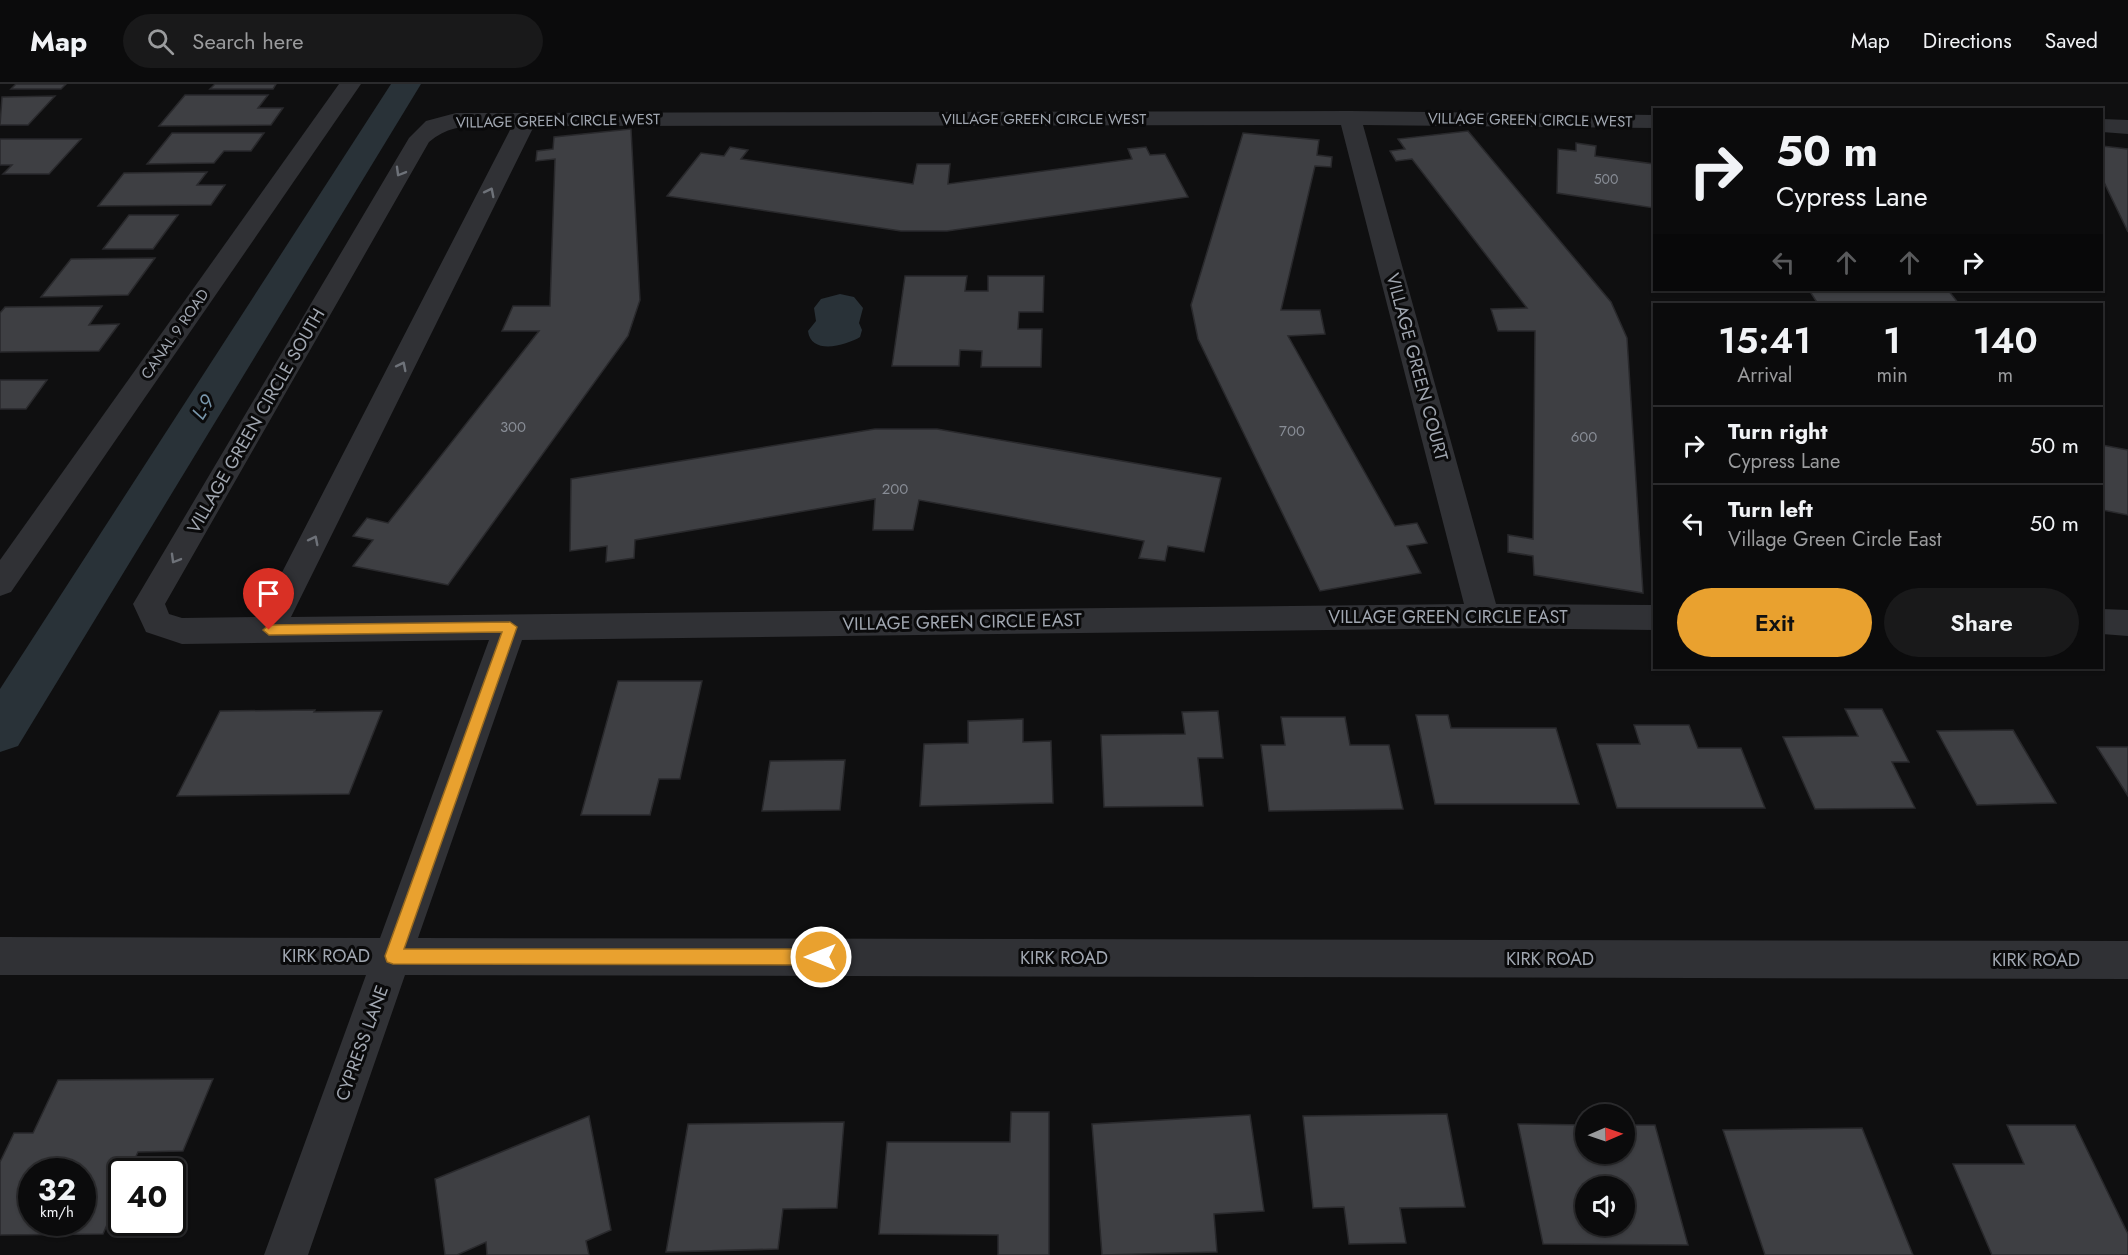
<!DOCTYPE html>
<style>
body{margin:0;font-family:Jost,sans-serif;background:#19191a;color:#f1f3f6;height:100vh;display:flex;flex-direction:column;font-size:22px;white-space:nowrap}
*{box-sizing:border-box;margin:0}
p{font-size:20px;color:#9a9b9d}
.icon{flex:none;width:33px;height:33px;fill:none;stroke:currentColor;stroke-width:2;stroke-linecap:round;stroke-linejoin:round}
.map{position:relative;flex:1;overflow:hidden}
.sheet{position:absolute;left:1653px;top:219px;width:450px;height:366px;display:flex;flex-direction:column;background:#0b0b0c;border-radius:0px;box-shadow:0 2px 4px #0004,0 0 0 2px #2b2b2d}
.sheet>*{flex:none}
.top-card{position:absolute;left:1653px;top:24px;width:450px;height:183px;border-radius:0px;box-shadow:0 2px 4px #0004,0 0 0 2px #2b2b2d;background:#0b0b0c;color:#f1f3f6;overflow:hidden}
.needle{width:39px;rotate:88deg}
.fabs{position:absolute;left:1575px;top:1020px;display:grid;gap:12px}
.fabs a{display:grid;place-items:center;width:60px;height:60px;border-radius:50%;background:#0b0b0c;box-shadow:0 2px 4px #0004,0 0 0 2px #2b2b2d;font-size:30px}
.speed{position:absolute;left:18px;top:1074px;display:flex;gap:12px;font-size:30px;font-weight:700;text-align:center}
.speed>*{display:grid;place-content:center;width:78px;height:78px;border-radius:50%;background:#0b0b0c;box-shadow:0 2px 4px #0004,0 0 0 2px #2b2b2d;line-height:1}
.speed small{font-size:15px;font-weight:400}
.speed .limit{border:3px solid #111;border-radius:9px;background:#fff;color:#111}
.pin{position:absolute;display:grid;place-items:center;width:51px;height:51px;color:#fff;margin:-62px -26px;border-radius:50% 50% 50% 0;rotate:-45deg;box-shadow:0 0 6px #0007}
.pin .icon{rotate:45deg}
.me{position:absolute;width:66px;margin:-33px;rotate:270deg;stroke-linejoin:round;filter:drop-shadow(0 0 4px #0008)}
.turn{display:flex;align-items:center;gap:21px;height:126px;padding:0 24px;font-size:27px}
.turn .icon{width:78px;height:78px;stroke-width:2.5}
.turn b{display:block;font-size:42px;line-height:51px}
.lanes{display:flex;align-items:center;height:57px;padding:0 24px;background:#0003;justify-content:center;gap:30px;direction:ltr}
.lanes .off{opacity:.35}
.eta{display:flex;justify-content:space-evenly;align-items:center;height:102px;text-align:center}
.eta b{font-size:36px;font-weight:600;line-height:42px}
.cta{display:flex;gap:12px;margin-top:auto;padding:12px 24px}
.cta a{flex:1;height:69px;border-radius:36px;background:#e9a12f;color:#111;font-size:24px;font-weight:600;line-height:69px;text-align:center}
.cta a+a{background:#19191a;color:#f1f3f6}
ul{padding:0;list-style:none}
li{display:flex;align-items:center;gap:18px;height:78px;padding:0 24px;border-top:2px solid #2b2b2d}
li div{flex:1}
li b{display:block;font-size:22px}
li em{font-style:normal}
header{display:flex;align-items:center;gap:36px;box-sizing:border-box;height:84px;padding:0 30px;background:#0b0b0c;border-bottom:2px solid #2b2b2d}
header strong{font-size:28px}
nav{display:flex;gap:33px;margin-inline-start:auto;font-size:21px}
.search{width:420px;height:54px;background:#19191a;display:flex;align-items:center;gap:15px;box-sizing:border-box;padding:0 21px;border-radius:33px;color:#9a9b9d;font-size:22px}
.map>svg:first-child{display:block}
.water{fill:#293238}
.lines{fill:none;stroke-linecap:round;stroke-linejoin:round}
.canal{fill:#293238;fill-rule:evenodd}
.building{fill:#3e3f43;stroke:#29292c;stroke-width:1.5;fill-rule:evenodd}
.minor{fill:#303135;fill-rule:evenodd}
.oneway{stroke:#6e7279}
.route{fill:#e9a12f;stroke:#97691f;stroke-width:1.5}
.labels{text-anchor:middle;stroke-width:6;stroke-linejoin:round;paint-order:stroke}
.far-number-label{font-size:14px;fill:#888d96}
.far-street-label{font-size:15px;fill:#a1a7b1;stroke:#0a0a0b}
.number-label{font-size:15px;fill:#888d96}
.street-label{font-size:18px;fill:#a1a7b1;stroke:#0a0a0b}
.water-label{font-size:20px;font-style:italic;fill:#7896ab;stroke:#0a0a0b}
</style>
<header>
<strong>Map</strong>
<div class="search"><svg class="icon" aria-label="search" viewBox="0 0 24 24"><circle cx="10" cy="10" r="6"/><path d="M15 15l6 6"/></svg>Search here</div>
<nav><a>Map</a><a>Directions</a><a>Saved</a></nav>
</header>
<div class="map">
<svg width="2128" height="1171" viewBox="0 0 2128 1171">
<rect width="100%" height="100%" fill="#0f0f10"/>
<!-- water -->
<path class="water" d="M840,210L854,213L863,224L859,239L862,246L860,253C847,261 811,272 808,247L816,237L814,224L821,215Z"/>
<g class="lines">
<!-- canal -->
<path class="canal" d="M391,0H421L18,662L0,668V605Z"/>
</g>
<!-- building -->
<g class="building">
<path d="M16,0H66L61,5H11Z"/>
<path d="M215,0H276L273,5H210Z"/>
<path d="M185,11H268L258,24H283L271,41L159,42Z"/>
<path d="M55,12L28,41H0L2,13Z"/>
<path d="M631,45L640,216L628,252L448,501L353,482L373,456L353,452L367,434L388,439L539,247H502L513,222H550L555,75L536,77L537,67L553,65L554,53Z"/>
<path d="M1468,47L1611,218L1627,254L1643,509L1534,491L1533,472L1508,468V451L1533,455L1535,247H1498L1491,225L1527,224L1412,75L1396,77L1390,67L1405,65L1398,55Z"/>
<path d="M172,49H264L251,67H224L214,79L147,80Z"/>
<path d="M1243,49L1319,56L1317,71L1332,73L1331,83L1315,82L1281,226H1320L1325,250L1288,252L1395,442L1417,439L1427,459L1407,462L1421,489L1320,507L1198,255L1191,221Z"/>
<path d="M0,55H81L49,90H3L12,81H0Z"/>
<path d="M1576,59L1596,62L1595,72L1654,80V124L1557,109L1558,65L1576,67Z"/>
<path d="M2102,62L2128,65V148L2102,94Z"/>
<path d="M730,63L748,66L741,75L913,100L917,80H950L948,100L1132,75L1128,65L1146,63L1150,71L1165,70L1188,113L947,147H901L667,112L701,69L724,72Z"/>
<path d="M207,88L197,101H225L211,121L98,122L124,89Z"/>
<path d="M129,131H178L153,165H103Z"/>
<path d="M155,174L128,211L41,213L71,175Z"/>
<path d="M905,192H967L965,207H988V192H1044L1043,228H1019L1018,245H1042L1041,283H981L982,267L960,266L959,282H892Z"/>
<path d="M1809,206H1866L1868,208L1948,206L1959,220H1818Z"/>
<path d="M102,222L89,241L119,240L99,267L0,268V229L5,223Z"/>
<path d="M0,296H47L26,325H0Z"/>
<path d="M875,345H937L1221,394L1204,468L1168,462L1165,477L1139,474L1144,457L919,416L913,446H873L875,415L635,456L634,474L606,478L607,462L570,467L571,395Z"/>
<path d="M2102,361L2128,366V431L2102,426Z"/>
<path d="M618,597H702L680,695H659L650,731H581Z"/>
<path d="M1845,625H1882L1909,678H1892L1915,724L1815,725L1783,653L1858,652Z"/>
<path d="M315,626L314,628L382,627L349,710L177,712L220,627Z"/>
<path d="M1218,627L1223,674H1198L1203,722L1104,723L1101,651L1185,650L1182,628Z"/>
<path d="M1416,631H1448L1451,644H1556L1579,720H1435Z"/>
<path d="M1281,633H1345L1350,661H1389L1403,725L1269,727L1261,661H1285Z"/>
<path d="M1023,635V658L1051,657L1053,719L920,722L924,660L968,659V637Z"/>
<path d="M1634,641H1689L1698,664H1741L1765,724H1617L1597,660H1640Z"/>
<path d="M2013,646L2056,719L1977,721L1937,647Z"/>
<path d="M2097,663H2128V712Z"/>
<path d="M845,676L840,726L762,727L770,677Z"/>
<path d="M213,995L183,1067L138,1068L129,1088H122V1106L103,1150L0,1151V1078L14,1049H33L58,996ZM32,1088H82V1138H32Z"/>
<path d="M1011,1028H1049V1171H998V1151L879,1150L887,1058H1010Z"/>
<path d="M1447,1030L1465,1123L1400,1124L1406,1159L1349,1160L1344,1123L1313,1124L1303,1032Z"/>
<path d="M1250,1031L1264,1127L1214,1130L1217,1168L1102,1171L1092,1040Z"/>
<path d="M589,1032L611,1146L586,1157L589,1171H487L486,1158L457,1171H445L435,1095Z"/>
<path d="M844,1038L837,1124L783,1125L778,1165L666,1168L688,1040Z"/>
<path d="M1518,1040L1586,1041V1070H1624V1041H1655L1688,1161L1543,1160ZM1586,1102H1624V1142H1586Z"/>
<path d="M2007,1041H2075L2128,1150V1171H1992L1953,1080H2024Z"/>
<path d="M1862,1044L1913,1171H1765L1723,1046Z"/>
</g>
<g class="lines">
<!-- minor -->
<g class="minor">
<path d="M339,0H361L11,508L0,512V476Z"/>
<path d="M1350,27L1654,31V44L1363,41L1496,520L1654,521V546L1483,544L522,556L418,854L2128,857V895L405,891L308,1171H264L366,891H0V853L380,854L489,556L182,560L146,548L133,520L409,54L426,37L456,29ZM1341,41L1464,520L291,533L534,42ZM512,42L259,533L182,534L169,530L165,520L429,58C453,37 481,42 512,42Z"/>
<path d="M2102,35L2128,36V50L2102,48Z"/>
<path d="M2102,525L2128,526V552L2102,550Z"/>
</g>
</g>
<!-- one-way arrows -->
<defs><path id="oneway-chevron" d="M-2-3.5L2.5 0L-2 3.5" fill="none" stroke-width="1.6" stroke-linecap="round" stroke-linejoin="round" transform="scale(1.5)"/></defs>
<g class="oneway">
<use href="#oneway-chevron" transform="translate(400 88) rotate(120)"/>
<use href="#oneway-chevron" transform="translate(490 108) rotate(-63)"/>
<use href="#oneway-chevron" transform="translate(402 282) rotate(-63)"/>
<use href="#oneway-chevron" transform="translate(314 456) rotate(-63)"/>
<use href="#oneway-chevron" transform="translate(175 475) rotate(120)"/>
</g>
<!-- route -->
<path class="route" d="M510,538L517,543L404,865H821L826,868L829,873L826,879L821,881L393,880L387,878L385,872L502,548L269,551L263,546L269,541Z"/>
<g class="labels">
<!-- far-number labels -->
<g class="far-number-label">
<text x="1606" y="100">500</text>
</g>
<!-- far-street labels -->
<g class="far-street-label">
<text x="1044" y="40">VILLAGE GREEN CIRCLE WEST</text>
<text transform="translate(1530 36) rotate(1)" y="5">VILLAGE GREEN CIRCLE WEST</text>
<text transform="translate(558 37) rotate(-1)" y="5">VILLAGE GREEN CIRCLE WEST</text>
<text transform="translate(175 250) rotate(-55)" y="5">CANAL 9 ROAD</text>
</g>
<!-- number labels -->
<g class="number-label">
<text x="513" y="348">300</text>
<text x="1292" y="352">700</text>
<text x="1584" y="358">600</text>
<text x="895" y="410">200</text>
</g>
<!-- street labels -->
<g class="street-label">
<text transform="translate(1417 283) rotate(75)" y="6">VILLAGE GREEN COURT</text>
<text transform="translate(256 337) rotate(-60)" y="6">VILLAGE GREEN CIRCLE SOUTH</text>
<text x="1448" y="539">VILLAGE GREEN CIRCLE EAST</text>
<text transform="translate(962 538) rotate(-1)" y="6">VILLAGE GREEN CIRCLE EAST</text>
<text x="326" y="878">KIRK ROAD</text>
<text x="1064" y="880">KIRK ROAD</text>
<text x="1550" y="881">KIRK ROAD</text>
<text x="2036" y="882">KIRK ROAD</text>
<text transform="translate(362 959) rotate(-70)" y="6">CYPRESS LANE</text>
</g>
<!-- water labels -->
<g class="water-label">
<text transform="translate(203 323) rotate(-58)" y="7">L-9</text>
</g>
</g>
</svg>
<div class="fabs">
<a><svg class="needle" viewBox="-14 -14 28 28"><path d="M0-13l5 13h-10z" fill="#e53935"/><path d="M0 13l5-13h-10z" fill="#9a9b9d"/></svg></a>
<a><svg class="icon" aria-label="sound" viewBox="0 0 24 24"><path d="M4 9h4l5-4v14l-5-4H4zM17 9q2 3 0 6"/></svg></a>
</div>
<div class="speed"><div>32<small>km/h</small></div><div class="limit">40</div></div>
<div class="pin" style="left:269px;top:546px;background:#d93025"><svg class="icon" aria-label="arrive" viewBox="0 0 24 24"><path d="M6 21V4h12l-3 4 3 4H6"/></svg></div>
<svg class="me" style="left:821px;top:873px" viewBox="-20 -20 40 40"><circle r="17" fill="#e9a12f" stroke="#fff" stroke-width="3"/><path d="M0-11L8 9 0 5-8 9z" fill="#fff"/></svg>
<div class="top-card">
<div class="turn"><svg class="icon" aria-label="right" viewBox="0 0 24 24"><path d="M7 20v-9h11M14 6l5 5-5 5"/></svg><div><b>50 m</b>Cypress Lane</div></div>
<div class="lanes"><svg class="icon off" aria-label="left" viewBox="0 0 24 24"><path d="M17 20v-9H6M10 6l-5 5 5 5"/></svg><svg class="icon off" aria-label="ahead" viewBox="0 0 24 24"><path d="M12 20V5M6 11l6-6 6 6"/></svg><svg class="icon off" aria-label="ahead" viewBox="0 0 24 24"><path d="M12 20V5M6 11l6-6 6 6"/></svg><svg class="icon" aria-label="right" viewBox="0 0 24 24"><path d="M7 20v-9h11M14 6l5 5-5 5"/></svg></div>
</div>
<section class="sheet">
<div class="eta">
<div><b>15:41</b><p>Arrival</p></div>
<div><b>1</b><p>min</p></div>
<div><b>140</b><p>m</p></div>
</div>
<ul>
<li><svg class="icon" aria-label="right" viewBox="0 0 24 24"><path d="M7 20v-9h11M14 6l5 5-5 5"/></svg><div><b>Turn right</b><p>Cypress Lane</p></div><em>50 m</em></li>
<li><svg class="icon" aria-label="left" viewBox="0 0 24 24"><path d="M17 20v-9H6M10 6l-5 5 5 5"/></svg><div><b>Turn left</b><p>Village Green Circle East</p></div><em>50 m</em></li>
</ul>
<div class="cta"><a>Exit</a><a>Share</a></div>
</section>
</div>
